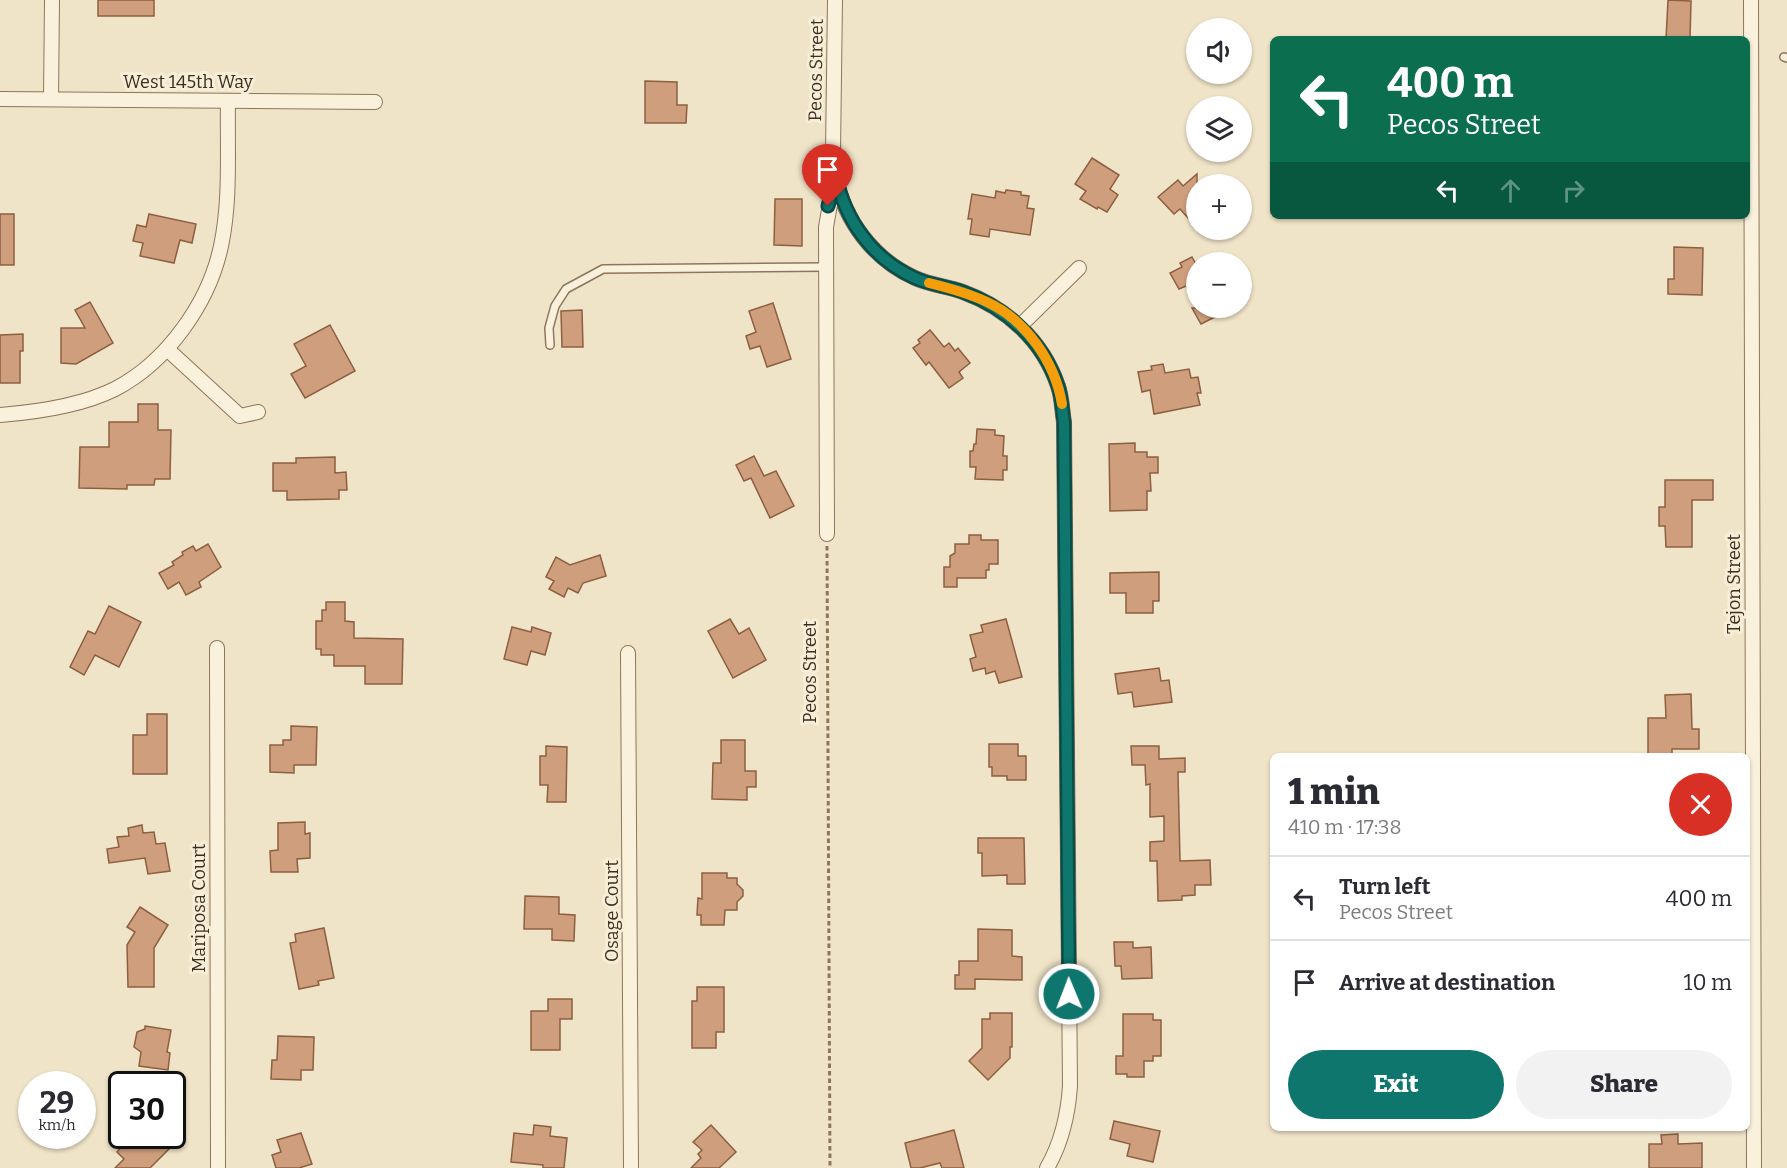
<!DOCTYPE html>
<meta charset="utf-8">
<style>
body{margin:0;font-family:Bitter,serif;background:#f2f2f3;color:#2b2b33;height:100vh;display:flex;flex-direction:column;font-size:22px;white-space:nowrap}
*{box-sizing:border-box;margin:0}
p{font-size:20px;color:#7c7c81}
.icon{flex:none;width:33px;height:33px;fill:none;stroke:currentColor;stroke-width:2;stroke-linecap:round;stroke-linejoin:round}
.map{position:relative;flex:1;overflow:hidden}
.side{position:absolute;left:1270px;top:753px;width:480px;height:378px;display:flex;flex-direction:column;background:#fff;border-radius:9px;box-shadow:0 2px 4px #0004}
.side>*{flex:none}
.top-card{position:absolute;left:1270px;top:36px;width:480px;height:183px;border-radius:9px;box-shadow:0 2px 4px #0004;background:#0b6e4f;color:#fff;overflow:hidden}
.buttons{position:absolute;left:1186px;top:18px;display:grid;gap:12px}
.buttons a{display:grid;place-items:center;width:66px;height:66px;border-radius:50%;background:#fff;box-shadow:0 2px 4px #0004;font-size:30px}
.speed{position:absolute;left:18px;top:1071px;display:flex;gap:12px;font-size:30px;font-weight:700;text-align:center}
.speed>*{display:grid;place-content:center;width:78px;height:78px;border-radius:50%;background:#fff;box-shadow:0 2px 4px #0004;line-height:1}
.speed small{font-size:15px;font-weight:400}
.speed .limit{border:3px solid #111;border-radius:9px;background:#fff;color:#111}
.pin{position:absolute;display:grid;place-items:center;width:51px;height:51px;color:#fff;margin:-62px -26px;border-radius:50% 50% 50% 0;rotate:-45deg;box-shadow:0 0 6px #0007}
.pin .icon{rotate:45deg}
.me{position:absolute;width:66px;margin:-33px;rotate:359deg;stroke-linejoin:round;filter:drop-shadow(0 0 4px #0008)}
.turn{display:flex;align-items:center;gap:21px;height:126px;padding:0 18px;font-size:27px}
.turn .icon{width:78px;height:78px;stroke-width:2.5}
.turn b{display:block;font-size:42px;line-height:51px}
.lanes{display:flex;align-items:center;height:57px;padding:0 18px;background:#0003;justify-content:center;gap:30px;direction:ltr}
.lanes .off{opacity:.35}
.round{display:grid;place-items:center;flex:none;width:63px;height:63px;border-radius:32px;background:#f2f2f3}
.headline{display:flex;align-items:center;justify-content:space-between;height:102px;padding:0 18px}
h1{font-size:36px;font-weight:800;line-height:45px}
.button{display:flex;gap:12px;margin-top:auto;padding:12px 18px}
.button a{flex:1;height:69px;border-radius:36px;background:#0f766e;color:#fff;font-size:24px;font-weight:800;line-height:69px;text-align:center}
.button a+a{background:#f2f2f3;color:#2b2b33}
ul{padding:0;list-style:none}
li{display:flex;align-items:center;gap:18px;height:84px;padding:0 18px;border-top:2px solid #e1e1e2}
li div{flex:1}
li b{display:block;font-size:22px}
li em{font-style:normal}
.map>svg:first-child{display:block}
.building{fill:#cf9f7d;stroke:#8d5f41;stroke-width:1.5}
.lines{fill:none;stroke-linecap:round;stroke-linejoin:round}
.service-casing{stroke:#8d765c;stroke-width:10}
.minor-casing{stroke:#8d765c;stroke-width:16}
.path{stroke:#8d765c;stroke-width:3;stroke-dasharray:4.5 3;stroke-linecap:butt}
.service{stroke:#faf1dc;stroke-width:7}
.minor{stroke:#faf1dc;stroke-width:14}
.route-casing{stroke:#0a4d48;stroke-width:15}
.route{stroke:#0f766e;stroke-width:10}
.slow{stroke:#f59e0b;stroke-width:10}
.labels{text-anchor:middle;stroke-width:6;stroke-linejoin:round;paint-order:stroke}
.street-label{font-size:18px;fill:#3d2e20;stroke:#f7eed8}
</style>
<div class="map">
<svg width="1787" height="1168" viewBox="0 0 1787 1168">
<rect width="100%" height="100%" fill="#f0e4c8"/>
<!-- building -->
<g class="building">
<rect x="98" y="0" width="56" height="16"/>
<path d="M1668,0L1691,1L1690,39H1666Z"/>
<path d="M645,81L677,82V105H687L686,123H645Z"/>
<path d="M1092,158L1119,175L1110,189L1118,195L1107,212L1098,207L1097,209L1080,199L1086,191L1075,184Z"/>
<path d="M1197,174V228L1180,209L1174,214L1158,197L1178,180L1183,186Z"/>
<path d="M1006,190L1021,192V195L1029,196L1027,208L1034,209L1030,235L990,229L989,237L970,234L972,219H968L972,194L995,198L996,191L1005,193Z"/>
<path d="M775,199H802V246L774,245Z"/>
<rect x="0" y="214" width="14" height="51"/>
<path d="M149,214L196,224L192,243L180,240L174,263L140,256L143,243L133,241L137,225L146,227Z"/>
<path d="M1674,247L1703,248L1702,295L1668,294V279H1674Z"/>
<path d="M1192,257L1197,266V307L1186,286L1179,289L1170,273L1182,267L1180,263Z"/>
<path d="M90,302L113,343L76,364L61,363V328H85L75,310Z"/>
<path d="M773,303L791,359L767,367L760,346L750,349L746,336L756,332L749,311Z"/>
<path d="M1192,308H1233L1201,324Z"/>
<path d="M582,310L583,347H562L561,311Z"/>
<path d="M330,325L355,371L305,398L291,374L306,366L294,344Z"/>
<path d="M930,330L944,347L949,343L955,351L958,348L970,363L959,372L963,378L949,388L929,362L926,365L913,348L920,343L918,340Z"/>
<path d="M23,334V351H20V383H0V335Z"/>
<path d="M1163,364L1165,373L1189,369L1191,378L1198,377L1201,393H1197L1200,405L1154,414L1150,390L1142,392L1138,372L1152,370L1151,366Z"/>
<path d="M138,404H158V430H171L170,479H155L154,485H127V489L79,488L80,447H109V422H138Z"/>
<path d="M977,429L995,430V435L1004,436L1003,456H1007V470H1003V480L975,479L976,467H970V451H973L974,444H976Z"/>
<path d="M1135,443V452H1147V457H1158V473H1150L1151,491H1147V510L1110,511L1109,444Z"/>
<path d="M754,456L764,476L776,471L794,506L770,518L751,478L744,481L736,465Z"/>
<path d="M335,457V473L346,472L347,490H339V499L287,500V491H273V463H296V458Z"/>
<path d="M1665,480H1713V500H1692V547H1666L1665,526H1659V507H1665Z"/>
<path d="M969,535H981V540H998V564H989V570H986V578H957V587H944V567H950V556L955,553V544H969Z"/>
<path d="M208,544L221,567L199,582L201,587L186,595L179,582L168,589L159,573L174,565L172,562L183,555L182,552L193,546L196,551Z"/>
<path d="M600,555L606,576L583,583L578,593L568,588L564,597L549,589L554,581L546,577L556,557L570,565Z"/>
<path d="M1159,572V601H1153V613H1126V593H1110V573Z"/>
<path d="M326,602H345V621L354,622V638L403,639L402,684H365V666H334V655H321V649H316V621H322V610H326Z"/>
<path d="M109,606L141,622L119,667L95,655L84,675L70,667L88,631L95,634Z"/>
<path d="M730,619L739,634L749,628L766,660L733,678L708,631Z"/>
<path d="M1006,619L1022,677L999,683L995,671L986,674L985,668L973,671L970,659L976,657L970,635L983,632L981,625Z"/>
<path d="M512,627L531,632L532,627L551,633L545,655L531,651L527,665L504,659Z"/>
<path d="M1159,668L1161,681L1169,680L1172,702L1134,707L1132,692L1118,694L1115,674Z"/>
<path d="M1691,694L1692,729H1699V749H1672V756H1648V718H1666L1665,695Z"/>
<path d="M147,714H167V774H133V735H147Z"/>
<path d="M291,726L317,727L316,765H294V773L270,772V745H283V740H291Z"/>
<path d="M721,740H745V771H756V787H747V800L712,799L713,763H721Z"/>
<path d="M989,744H1018V756H1026V780H1007V776H992V767H989Z"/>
<path d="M546,746L567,747L566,802H547L548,785H540V756H546Z"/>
<path d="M1131,746H1159V759L1185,758V772H1178L1180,861L1210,860L1211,885H1195V895L1182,896V900L1158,901L1157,861H1150V842L1164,841V816L1150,817V784L1146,785L1145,765H1132Z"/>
<path d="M305,822V834L310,833V858L297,859L298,872H271L270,851L278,850V823Z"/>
<path d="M142,825L143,833L154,832L156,844L165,843L170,871L148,874L145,858L109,863L107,849L119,847L117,837L129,836L128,828Z"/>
<path d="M978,838H1024L1025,884H1007V875L982,876V853H978Z"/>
<path d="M702,873H727V878H737V884L743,890V896L737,902V910H725L724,925H701V915H697L698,898L702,899Z"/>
<path d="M525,896L559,897V914L575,915L574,941L552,940V929H524Z"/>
<path d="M140,907L168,925L154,948V987H128L127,945L135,932L127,927Z"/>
<path d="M324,928L334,978L318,981L319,985L299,989L290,943L296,942L295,934Z"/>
<path d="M978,929L1012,930V956L1022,957V980L975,979V989H955V975H959V961H978Z"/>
<path d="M1114,942H1133V948L1151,947L1152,978L1122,979L1121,966H1115Z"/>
<path d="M697,987H724V1032H716V1048H692V1001H697Z"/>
<path d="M548,999H572V1019H560V1050H531V1011H548Z"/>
<path d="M990,1013H1012V1047H1010V1058L988,1080L969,1061L982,1048V1019H990Z"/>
<path d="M1123,1014H1153V1020H1161V1056H1153V1061H1144V1077H1127V1074H1116V1056H1123Z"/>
<path d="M145,1026L171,1030L167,1052L170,1053L168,1070L139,1066L141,1052L134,1047L137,1032L145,1029Z"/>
<path d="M278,1036L314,1037L313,1070H301V1080L271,1079L272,1060H277Z"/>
<path d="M1114,1121L1160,1131L1153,1162L1127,1156L1130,1144L1110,1139Z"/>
<path d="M534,1125L551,1127L550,1136L567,1138L564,1168H543V1165L511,1162L514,1133L533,1135Z"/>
<path d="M711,1125L736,1152L719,1168H691L701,1158L698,1154L702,1150L693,1142Z"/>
<path d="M954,1130L964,1168H942L940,1163L920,1168H911L905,1143Z"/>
<path d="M301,1133L312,1164L299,1168H276L272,1155L281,1152L277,1140Z"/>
<path d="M1678,1134V1144L1702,1143V1168H1649V1144H1662L1661,1135Z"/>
<path d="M115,1136H163L173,1145L150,1168H115L124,1159L117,1152L124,1144Z"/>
</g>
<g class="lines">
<!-- service casing -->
<g class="service-casing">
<g id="service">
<path d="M1784,57L1787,58"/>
<path d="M550,345L549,328L555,306L566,289L603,269L826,267"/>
</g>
</g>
<!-- minor casing -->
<g class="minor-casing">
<g id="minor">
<path d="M1751,0L1754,1168"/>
<path d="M0,99L375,102"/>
<path d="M51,99L52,0"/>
<path d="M835,176C845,221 873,259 915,278C930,285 947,286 963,292C1007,308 1043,341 1058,386C1062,397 1062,410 1064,422L1070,1086C1068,1116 1062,1142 1047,1168"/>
<path d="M1020,326L1079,268"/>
<path d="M167,349L240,416L258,412"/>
<path d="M0,415C38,412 81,406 115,389C167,362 209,303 221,246C231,199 227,149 228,101"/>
<path d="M827,534L826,227L835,176L833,152L835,0"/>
<path d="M217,648L218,1168"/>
<path d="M628,653L631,1168"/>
</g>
</g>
<!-- path -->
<path class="path" d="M827,546L830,1168"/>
<!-- service -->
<use href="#service" class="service"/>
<!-- minor -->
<use href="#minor" class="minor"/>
</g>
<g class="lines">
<!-- route casing -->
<g class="route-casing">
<path id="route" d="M828,206L836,176C845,221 873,259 915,278C930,285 947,286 963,292C1007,308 1043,341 1058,386C1062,397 1062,410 1064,422L1069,994"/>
</g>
<!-- route -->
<use href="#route" class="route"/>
<!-- slow -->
<path class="slow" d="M929,283C949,288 968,293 987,302C1026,320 1055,362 1062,404"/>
</g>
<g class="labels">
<!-- street labels -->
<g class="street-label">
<text transform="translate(816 70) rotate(-89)" y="6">Pecos Street</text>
<text x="188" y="88">West 145th Way</text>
<text transform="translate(1734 584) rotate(-90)" y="6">Tejon Street</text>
<text transform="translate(810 672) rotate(-90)" y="6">Pecos Street</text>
<text transform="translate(199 908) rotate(-90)" y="6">Mariposa Court</text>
<text transform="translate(612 911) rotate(-90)" y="6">Osage Court</text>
</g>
</g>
</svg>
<div class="buttons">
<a><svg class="icon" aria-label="sound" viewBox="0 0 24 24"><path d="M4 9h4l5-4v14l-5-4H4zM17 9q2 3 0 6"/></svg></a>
<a><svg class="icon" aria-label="layers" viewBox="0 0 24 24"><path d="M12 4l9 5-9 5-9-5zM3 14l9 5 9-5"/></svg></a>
<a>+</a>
<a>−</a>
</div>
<div class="speed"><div>29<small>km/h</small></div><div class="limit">30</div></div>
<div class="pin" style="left:828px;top:206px;background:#d93025"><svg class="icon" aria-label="arrive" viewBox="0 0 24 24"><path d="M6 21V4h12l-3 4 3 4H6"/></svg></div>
<svg class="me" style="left:1069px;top:994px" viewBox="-20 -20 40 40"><circle r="17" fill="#0f766e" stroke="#fff" stroke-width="3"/><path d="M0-11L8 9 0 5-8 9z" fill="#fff"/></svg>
<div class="top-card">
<div class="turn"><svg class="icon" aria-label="left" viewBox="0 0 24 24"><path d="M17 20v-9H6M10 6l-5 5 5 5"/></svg><div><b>400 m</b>Pecos Street</div></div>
<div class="lanes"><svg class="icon" aria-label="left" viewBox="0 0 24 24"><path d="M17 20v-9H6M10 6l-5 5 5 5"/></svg><svg class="icon off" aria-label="ahead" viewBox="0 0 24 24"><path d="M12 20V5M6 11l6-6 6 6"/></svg><svg class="icon off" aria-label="right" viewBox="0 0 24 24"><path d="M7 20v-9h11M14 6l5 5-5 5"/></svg></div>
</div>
<section class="side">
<div class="headline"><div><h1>1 min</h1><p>410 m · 17:38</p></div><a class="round" style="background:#d93025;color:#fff"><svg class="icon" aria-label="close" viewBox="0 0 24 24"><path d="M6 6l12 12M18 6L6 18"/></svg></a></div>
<ul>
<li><svg class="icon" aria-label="left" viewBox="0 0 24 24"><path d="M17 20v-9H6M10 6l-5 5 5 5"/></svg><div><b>Turn left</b><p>Pecos Street</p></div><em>400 m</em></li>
<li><svg class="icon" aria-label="arrive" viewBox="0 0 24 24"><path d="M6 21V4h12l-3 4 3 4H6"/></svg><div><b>Arrive at destination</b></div><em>10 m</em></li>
</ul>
<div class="button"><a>Exit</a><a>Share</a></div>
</section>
</div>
